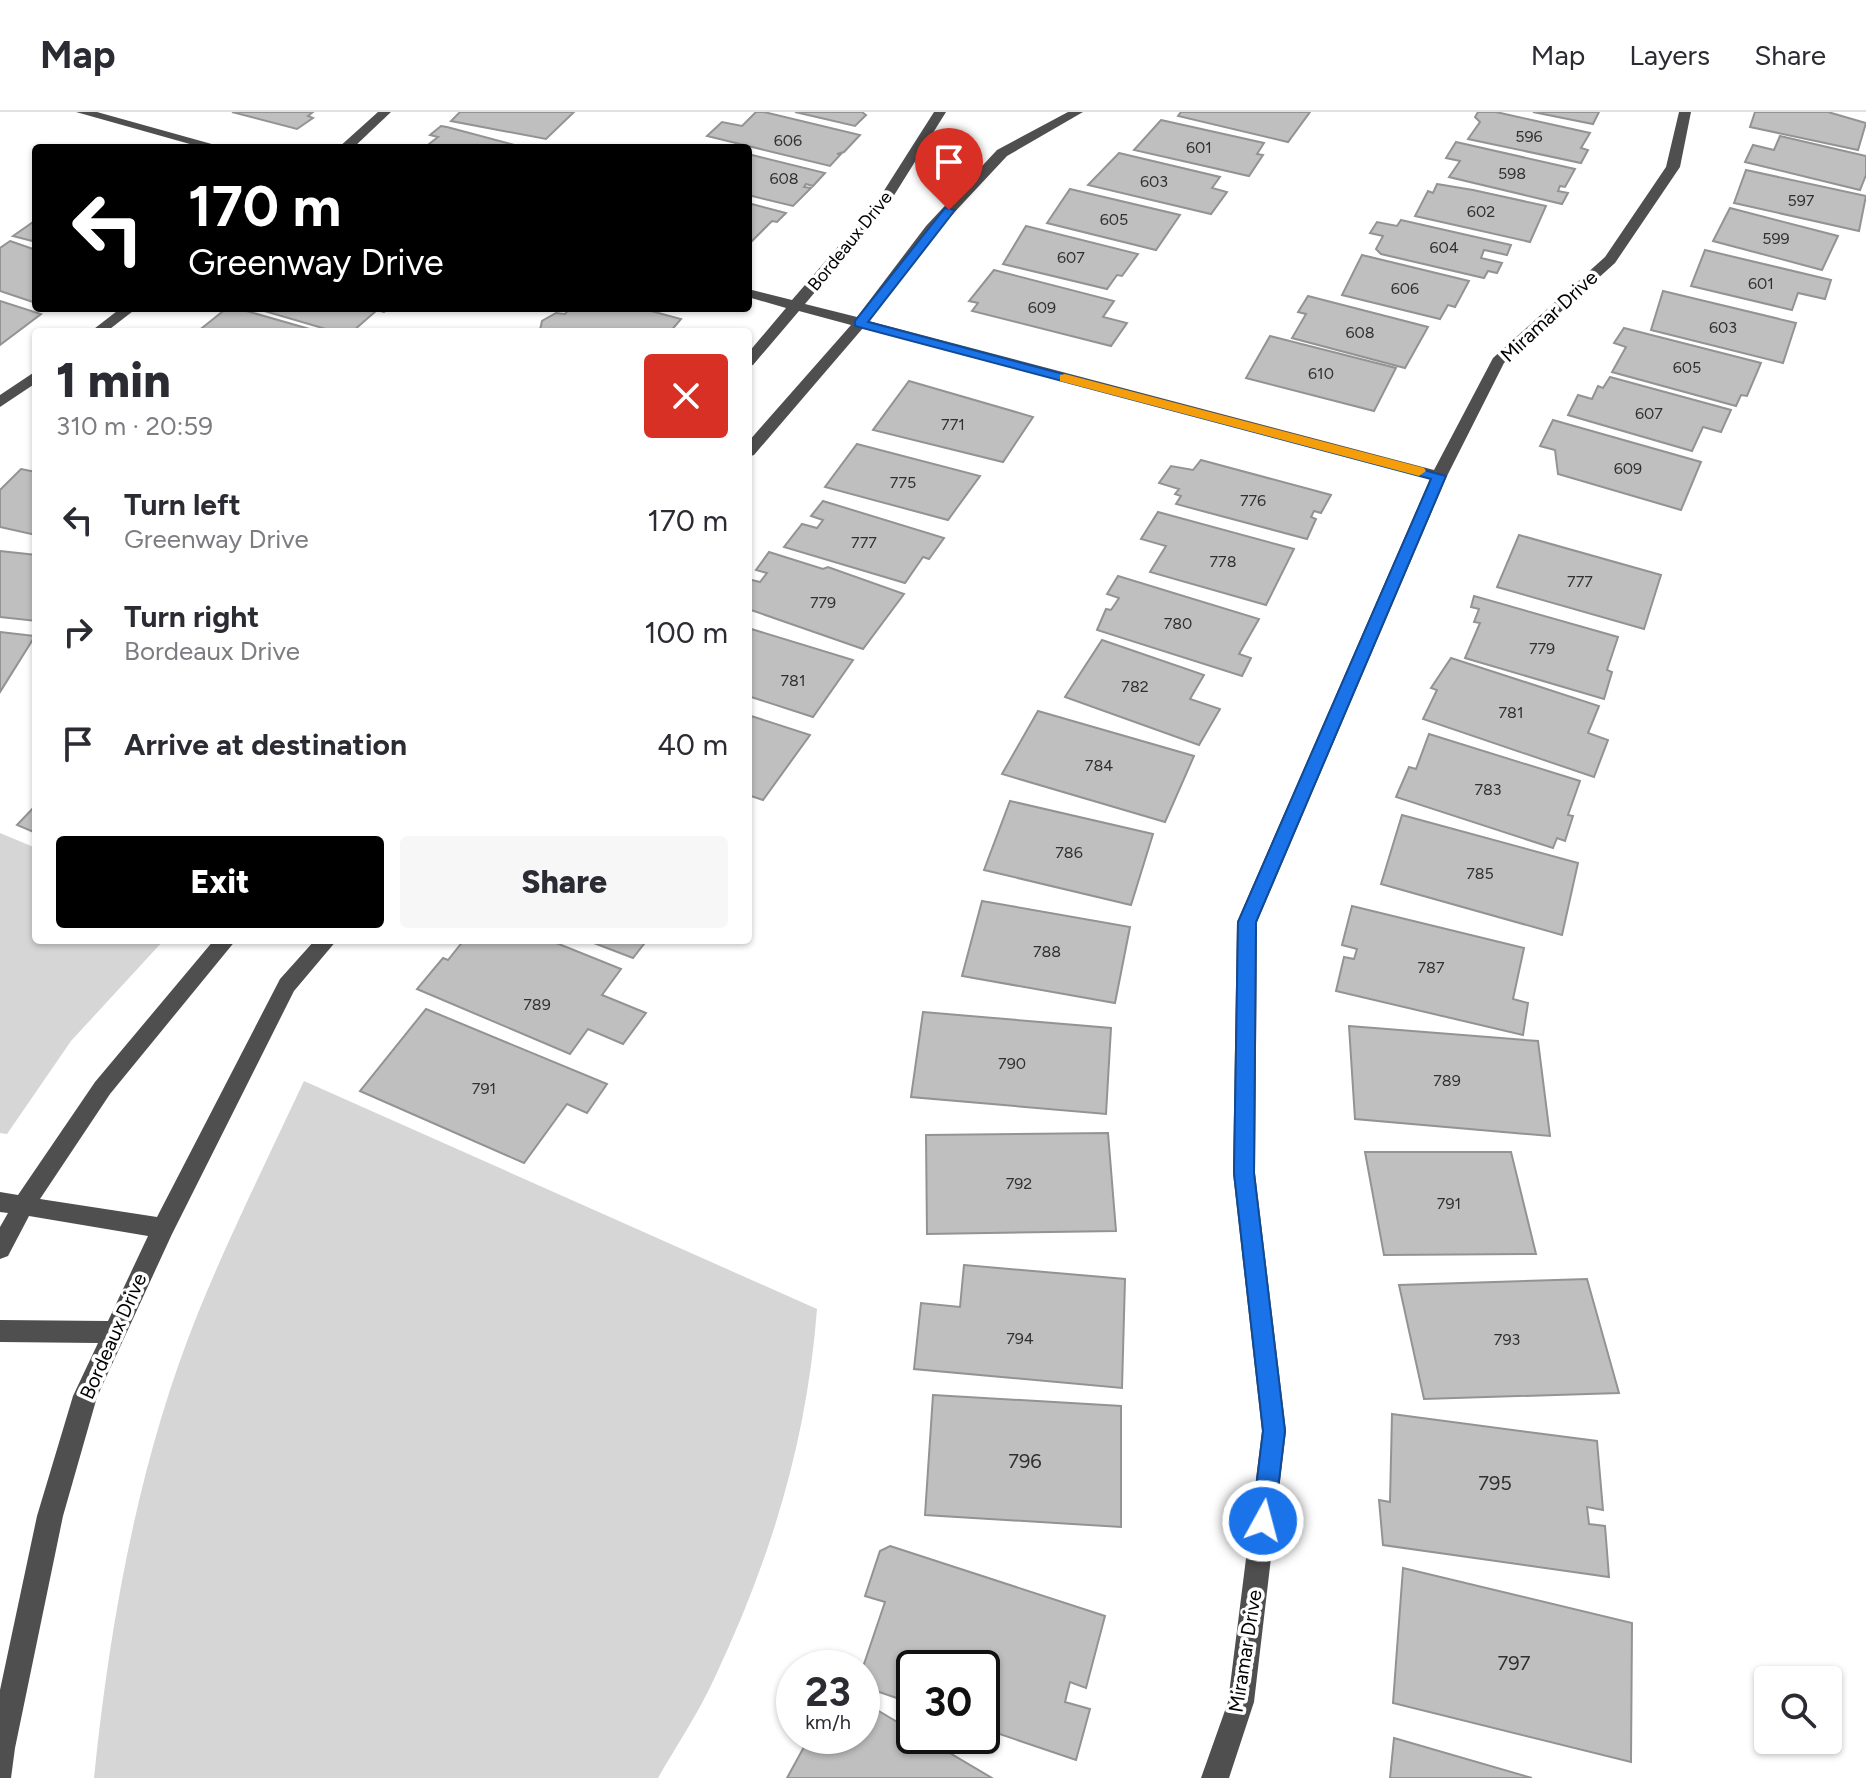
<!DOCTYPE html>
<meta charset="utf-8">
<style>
body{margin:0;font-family:Figtree,sans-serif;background:#f7f7f7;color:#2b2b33;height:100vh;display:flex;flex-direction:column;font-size:30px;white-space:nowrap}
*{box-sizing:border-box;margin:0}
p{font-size:26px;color:#7c7c81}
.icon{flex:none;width:44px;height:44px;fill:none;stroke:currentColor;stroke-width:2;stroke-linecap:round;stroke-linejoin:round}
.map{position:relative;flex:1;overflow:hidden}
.panel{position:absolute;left:32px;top:216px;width:720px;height:616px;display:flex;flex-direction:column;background:#fff;border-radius:8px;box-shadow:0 2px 6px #0004}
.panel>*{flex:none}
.banner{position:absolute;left:32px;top:32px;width:720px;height:168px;border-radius:8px;box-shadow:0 2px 6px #0004;background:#000;color:#fff;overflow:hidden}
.buttons{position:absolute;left:1754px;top:1554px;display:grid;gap:16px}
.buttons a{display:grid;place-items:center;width:88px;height:88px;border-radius:8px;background:#fff;box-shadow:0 2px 6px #0004;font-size:40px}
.speed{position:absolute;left:776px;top:1538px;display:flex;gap:16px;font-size:40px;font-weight:700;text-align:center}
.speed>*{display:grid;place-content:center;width:104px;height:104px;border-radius:50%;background:#fff;box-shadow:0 2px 6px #0004;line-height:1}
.speed small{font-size:20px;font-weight:400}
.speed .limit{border:4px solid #111;border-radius:12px;background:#fff;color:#111}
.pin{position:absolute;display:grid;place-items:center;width:68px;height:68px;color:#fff;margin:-82px -34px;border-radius:50% 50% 50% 0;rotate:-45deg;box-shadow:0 0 8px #0007}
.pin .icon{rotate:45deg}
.me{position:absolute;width:88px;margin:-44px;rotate:7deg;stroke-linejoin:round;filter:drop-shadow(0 0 6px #0008)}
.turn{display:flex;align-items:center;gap:28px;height:168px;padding:0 24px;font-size:36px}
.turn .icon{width:104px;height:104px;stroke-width:2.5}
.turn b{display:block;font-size:56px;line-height:68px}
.round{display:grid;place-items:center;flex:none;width:84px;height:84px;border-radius:8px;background:#f7f7f7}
.head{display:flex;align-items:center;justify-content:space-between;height:136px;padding:0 24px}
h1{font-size:48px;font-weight:800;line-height:60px}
.cta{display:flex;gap:16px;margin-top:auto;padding:16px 24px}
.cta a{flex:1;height:92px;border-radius:8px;background:#000;color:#fff;font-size:32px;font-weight:800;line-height:92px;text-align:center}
.cta a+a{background:#f7f7f7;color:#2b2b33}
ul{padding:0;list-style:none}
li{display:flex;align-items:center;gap:24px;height:112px;padding:0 24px}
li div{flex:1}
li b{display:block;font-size:30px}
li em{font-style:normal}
header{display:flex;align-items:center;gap:48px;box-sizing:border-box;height:112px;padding:0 40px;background:#fff;border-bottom:2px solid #e1e1e2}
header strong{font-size:38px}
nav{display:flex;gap:44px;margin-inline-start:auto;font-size:28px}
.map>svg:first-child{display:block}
.green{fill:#d6d6d6}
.building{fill:#bfbfbf;stroke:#939393;stroke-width:2}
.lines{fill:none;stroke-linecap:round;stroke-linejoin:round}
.minor{fill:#4f4f4f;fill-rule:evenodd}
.route{fill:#1a73e8;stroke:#114b97;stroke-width:2}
.slow{fill:#f59e0b}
.labels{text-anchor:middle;stroke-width:7;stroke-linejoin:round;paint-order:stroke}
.number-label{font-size:16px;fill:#303030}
.far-street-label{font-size:18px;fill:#000;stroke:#fff}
.street-label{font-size:20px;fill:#000;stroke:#fff}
.near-number-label{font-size:20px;fill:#303030}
</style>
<header>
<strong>Map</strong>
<nav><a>Map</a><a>Layers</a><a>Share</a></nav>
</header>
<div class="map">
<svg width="1866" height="1666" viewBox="0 0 1866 1666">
<rect width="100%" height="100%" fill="#fff"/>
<!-- green -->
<g class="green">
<path d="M0,721L36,736V828H164L71,929L7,1022L0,1021Z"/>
<path d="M304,969L817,1197C807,1329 771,1446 715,1565C699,1600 677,1633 658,1666H94C110,1509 139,1347 198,1201C230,1122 268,1046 304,969Z"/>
</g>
<!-- building -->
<g class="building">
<path d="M232,0H313L308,4L313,6L297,17Z"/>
<path d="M460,0H574L546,27L451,9Z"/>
<path d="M756,0H764L860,23L844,40L837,42H841L830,54L707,24L722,10L742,14Z"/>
<path d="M795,0H862L866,3L855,14Z"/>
<path d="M1181,0H1310L1288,30L1178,4Z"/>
<path d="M1478,0H1496L1590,21L1581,36L1588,38L1581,51L1468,27L1480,10L1475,5Z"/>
<path d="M1533,0H1599L1593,12Z"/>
<path d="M1755,0H1828L1866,11L1858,38L1750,15Z"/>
<path d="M1161,8L1264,31L1257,42L1263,43L1249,64L1134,38Z"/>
<path d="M441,14L447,15L526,36H424L438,25L430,23Z"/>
<path d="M1780,24L1866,44V63L1860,78L1745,50L1753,33L1774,38Z"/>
<path d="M1456,30L1575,57L1565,75L1560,74L1558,79L1568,81L1562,92L1449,65L1460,49L1446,46Z"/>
<path d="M1119,41L1220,65L1212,76L1227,80L1211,102L1088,73Z"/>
<path d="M748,42L825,61L813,74L806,72L804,75L811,76L793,94L748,83Z"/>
<path d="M1746,58L1866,84L1859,119L1734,91Z"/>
<path d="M1437,72L1473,78L1546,94L1530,130L1415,104L1428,79L1433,81Z"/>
<path d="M1070,77L1180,103L1156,138L1047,111Z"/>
<path d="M748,91L786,101L777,110L772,109L748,133Z"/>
<path d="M1730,96L1838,124L1822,158L1713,129Z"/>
<path d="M36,108V130L13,124Z"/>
<path d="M1401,108L1511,133L1507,143L1484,138L1481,146L1502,151L1497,161L1488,159L1484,166L1381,142L1376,137L1383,124L1370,121L1377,110L1397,114Z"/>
<path d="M1026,114L1138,142L1122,164L1117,163L1107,177L1003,152Z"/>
<path d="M10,129L36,138V191L0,179V136Z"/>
<path d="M1705,138L1831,168L1825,187L1798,181L1792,198L1691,174Z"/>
<path d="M1362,143L1469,169L1455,195L1448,193L1440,207L1342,183Z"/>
<path d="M994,158L1114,189L1103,205L1127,211L1111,234L972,199L978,191L969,189Z"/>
<path d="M1663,179L1796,211L1783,251L1651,218Z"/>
<path d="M1308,184L1428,215L1405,256L1292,226L1306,202L1298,200Z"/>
<path d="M0,189L41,202L0,233Z"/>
<path d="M227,196H236L320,220H197Z"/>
<path d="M254,196H389L384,200L377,198L352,220H336Z"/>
<path d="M570,196H640L681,207L670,220L540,218L542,209L556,201L565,202Z"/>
<path d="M1624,216L1761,251L1747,284L1741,283L1736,294L1612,260L1626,235L1614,231Z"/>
<path d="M1270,224L1396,256L1374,299L1246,266Z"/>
<path d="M1610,265L1731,298L1721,320L1703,315L1692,339L1568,303L1578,283L1592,287L1598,274L1603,276Z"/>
<path d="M909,269L1033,305L1003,350L873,318Z"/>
<path d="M1553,308L1701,350L1681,398L1558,362L1555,338L1540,334Z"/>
<path d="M857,332L980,364L948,408L825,375Z"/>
<path d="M1201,348L1331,383L1321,401L1314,399L1311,405L1316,407L1307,427L1176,392L1181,384L1175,382L1179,377L1159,371L1171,354L1193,358Z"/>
<path d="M21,357L36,360V423L0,415V378Z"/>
<path d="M823,389L944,426L929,447L923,445L905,471L784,435L802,412L817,416L823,408L811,404Z"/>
<path d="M1158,400L1294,437L1266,493L1150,460L1166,434L1141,427Z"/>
<path d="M1519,423L1661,463L1644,517L1497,475Z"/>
<path d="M0,439L36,443V509L0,505Z"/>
<path d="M769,440L823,457L828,455L904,482L863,537L748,497V467L760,470L767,461L756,458Z"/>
<path d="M1118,464L1259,507L1239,542L1251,546L1242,564L1097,518L1106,497L1111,498L1119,486L1107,482Z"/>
<path d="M1474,484L1618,525L1607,558L1612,560L1604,587L1465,546L1480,511L1474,510L1479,497L1471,495Z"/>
<path d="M748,516L853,548L813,605L748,584Z"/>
<path d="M0,520L35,524L0,580Z"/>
<path d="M1102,528L1204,563L1190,587L1220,597L1199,633L1065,585Z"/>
<path d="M1451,546L1599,594L1588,621L1608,628L1594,665L1423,607L1437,578L1431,576Z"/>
<path d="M1038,599L1194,644L1165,710L1002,662Z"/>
<path d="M748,603L810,623L763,688L748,683Z"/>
<path d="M1429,622L1580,669L1568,703L1573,704L1565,729L1557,726L1553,736L1396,685L1409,655L1416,657Z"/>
<path d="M1010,689L1153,722L1131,793L984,758Z"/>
<path d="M36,693V721L17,713Z"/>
<path d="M1402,703L1578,751L1562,823L1381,772Z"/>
<path d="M982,789L1130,815L1115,891L962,864Z"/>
<path d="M1352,794L1524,836L1513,887L1528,891L1523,923L1336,879L1344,845L1354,847L1357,837L1342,833Z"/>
<path d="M464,828H549L621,857L602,883L646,901L623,932L588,917L570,942L417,877L443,846L448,848Z"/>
<path d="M586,828H647L633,846Z"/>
<path d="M426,897L607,972L587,1001L567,992L524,1051L360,979Z"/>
<path d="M923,900L1111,916L1106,1002L911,985Z"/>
<path d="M1349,914L1538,929L1550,1024L1355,1007Z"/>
<path d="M1108,1021L1116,1119L927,1122L926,1023Z"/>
<path d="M1365,1040H1511L1536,1142L1384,1143Z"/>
<path d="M964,1153L1125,1167L1122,1276L914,1257L921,1191L960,1195Z"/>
<path d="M1587,1167L1619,1281L1424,1287L1399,1173Z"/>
<path d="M933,1283L1121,1294V1415L925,1403Z"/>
<path d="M1392,1302L1597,1329L1603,1398L1587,1395L1589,1412L1605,1414L1609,1465L1383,1433L1379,1388L1390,1390Z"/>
<path d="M890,1434L1105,1504L1086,1576L1070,1570L1065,1590L1090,1597L1076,1648L982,1616V1556H914V1592L862,1574V1558L885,1490L865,1484L880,1439Z"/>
<path d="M1403,1456L1632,1511L1631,1650L1393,1591Z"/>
<path d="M862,1589L914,1620V1624H921L992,1666H787L810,1624H862Z"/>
<path d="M1394,1626L1532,1666H1390Z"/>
</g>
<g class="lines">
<!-- minor -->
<g class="minor">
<path d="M76,0H97L226,36H204Z"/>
<path d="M378,0H391L353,36H338Z"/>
<path d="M934,0H946L888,93L805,192L857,205L926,114L997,38L1068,0H1083L1007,44L936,120L869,209L1434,358L1493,246L1605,145L1666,55L1679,0H1691L1680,55L1615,151L1504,251L1447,364L1257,810L1255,1061L1286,1319L1254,1590L1229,1666H1201L1228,1590L1262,1319L1233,1061L1237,810L1430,367L863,216L754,343L748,345V330L851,213L799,199L753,253L748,254V241L786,196L748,185V177L792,188L878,88Z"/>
<path d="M121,196H137L106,220H90Z"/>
<path d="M36,259V271L0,295V283Z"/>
<path d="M214,828H236L110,982L40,1087L157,1105L280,867L315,828H337L294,879L172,1122L97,1285L63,1404L15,1636L11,1666H0V1578L37,1404L73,1284L98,1231L0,1230V1208L108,1209L148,1124L29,1104L8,1144L0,1147V1115L8,1101L0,1100V1080L18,1083L95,970Z"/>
</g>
</g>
<!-- route -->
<path class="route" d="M945,96L955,98L868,210L1446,364L1256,810L1254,1061L1285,1319L1274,1409L1271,1417L1263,1420L1255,1417L1252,1409L1263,1319L1234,1061L1238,810L1431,367L855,214V209Z"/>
<!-- slow -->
<path class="slow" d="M1065,262L1424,356L1426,359L1419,364L1060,269V263Z"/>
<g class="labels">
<!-- number labels -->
<g class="number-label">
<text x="1529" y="30">596</text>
<text x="788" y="34">606</text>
<text x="1199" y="41">601</text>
<text x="1512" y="67">598</text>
<text x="784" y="72">608</text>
<text x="1154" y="75">603</text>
<text x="1801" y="94">597</text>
<text x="1481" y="105">602</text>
<text x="1114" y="113">605</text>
<text x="1776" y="132">599</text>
<text x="1444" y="141">604</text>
<text x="1071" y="151">607</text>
<text x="1761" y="177">601</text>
<text x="1405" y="182">606</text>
<text x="1042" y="201">609</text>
<text x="1723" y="221">603</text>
<text x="1360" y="226">608</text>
<text x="1687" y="261">605</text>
<text x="1321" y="267">610</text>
<text x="1649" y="307">607</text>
<text x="953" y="318">771</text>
<text x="1628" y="362">609</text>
<text x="903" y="376">775</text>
<text x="1253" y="394">776</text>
<text x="864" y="436">777</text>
<text x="1223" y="455">778</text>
<text x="1580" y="475">777</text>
<text x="823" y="496">779</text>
<text x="1178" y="517">780</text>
<text x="1542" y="542">779</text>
<text x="793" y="574">781</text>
<text x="1135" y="580">782</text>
<text x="1511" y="606">781</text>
<text x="1099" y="659">784</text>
<text x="1488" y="683">783</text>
<text x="1069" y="746">786</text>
<text x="1480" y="767">785</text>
<text x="1047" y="845">788</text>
<text x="1431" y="861">787</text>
<text x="537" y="898">789</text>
<text x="1012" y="957">790</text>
<text x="1447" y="974">789</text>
<text x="484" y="982">791</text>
<text x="1019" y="1077">792</text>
<text x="1449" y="1097">791</text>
<text x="1020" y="1232">794</text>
<text x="1507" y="1233">793</text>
</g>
<!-- far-street labels -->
<g class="far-street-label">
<text transform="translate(850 129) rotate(-51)" y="6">Bordeaux Drive</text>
</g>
<!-- street labels -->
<g class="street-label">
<text transform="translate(1549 204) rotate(-43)" y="7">Miramar Drive</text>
<text transform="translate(113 1224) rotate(-66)" y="7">Bordeaux Drive</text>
<text transform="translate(1245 1539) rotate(-81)" y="7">Miramar Drive</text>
</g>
<!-- near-number labels -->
<g class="near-number-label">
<text x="1025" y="1356">796</text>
<text x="1495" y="1378">795</text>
<text x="1514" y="1558">797</text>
</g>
</g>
</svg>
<div class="buttons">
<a><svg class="icon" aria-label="search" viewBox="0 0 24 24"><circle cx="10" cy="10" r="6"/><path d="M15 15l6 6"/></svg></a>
</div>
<div class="speed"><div>23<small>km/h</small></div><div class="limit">30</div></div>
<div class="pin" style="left:949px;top:98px;background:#d93025"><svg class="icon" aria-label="arrive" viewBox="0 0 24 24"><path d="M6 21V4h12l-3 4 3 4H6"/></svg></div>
<svg class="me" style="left:1263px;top:1409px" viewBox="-20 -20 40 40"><circle r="17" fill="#1a73e8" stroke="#fff" stroke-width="3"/><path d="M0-11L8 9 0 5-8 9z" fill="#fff"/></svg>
<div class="banner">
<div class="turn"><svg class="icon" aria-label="left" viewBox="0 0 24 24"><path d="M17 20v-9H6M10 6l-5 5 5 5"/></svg><div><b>170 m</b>Greenway Drive</div></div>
</div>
<section class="panel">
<div class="head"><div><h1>1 min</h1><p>310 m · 20:59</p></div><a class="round" style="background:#d93025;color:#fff"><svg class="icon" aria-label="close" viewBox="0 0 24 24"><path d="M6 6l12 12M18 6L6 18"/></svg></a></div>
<ul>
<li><svg class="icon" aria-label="left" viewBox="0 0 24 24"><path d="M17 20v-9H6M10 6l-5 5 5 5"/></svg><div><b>Turn left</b><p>Greenway Drive</p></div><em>170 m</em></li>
<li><svg class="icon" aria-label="right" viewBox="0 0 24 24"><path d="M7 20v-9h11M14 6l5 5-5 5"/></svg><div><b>Turn right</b><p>Bordeaux Drive</p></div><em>100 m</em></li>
<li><svg class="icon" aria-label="arrive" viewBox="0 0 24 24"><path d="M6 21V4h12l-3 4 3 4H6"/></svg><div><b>Arrive at destination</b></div><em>40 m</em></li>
</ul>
<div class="cta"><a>Exit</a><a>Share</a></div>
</section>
</div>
